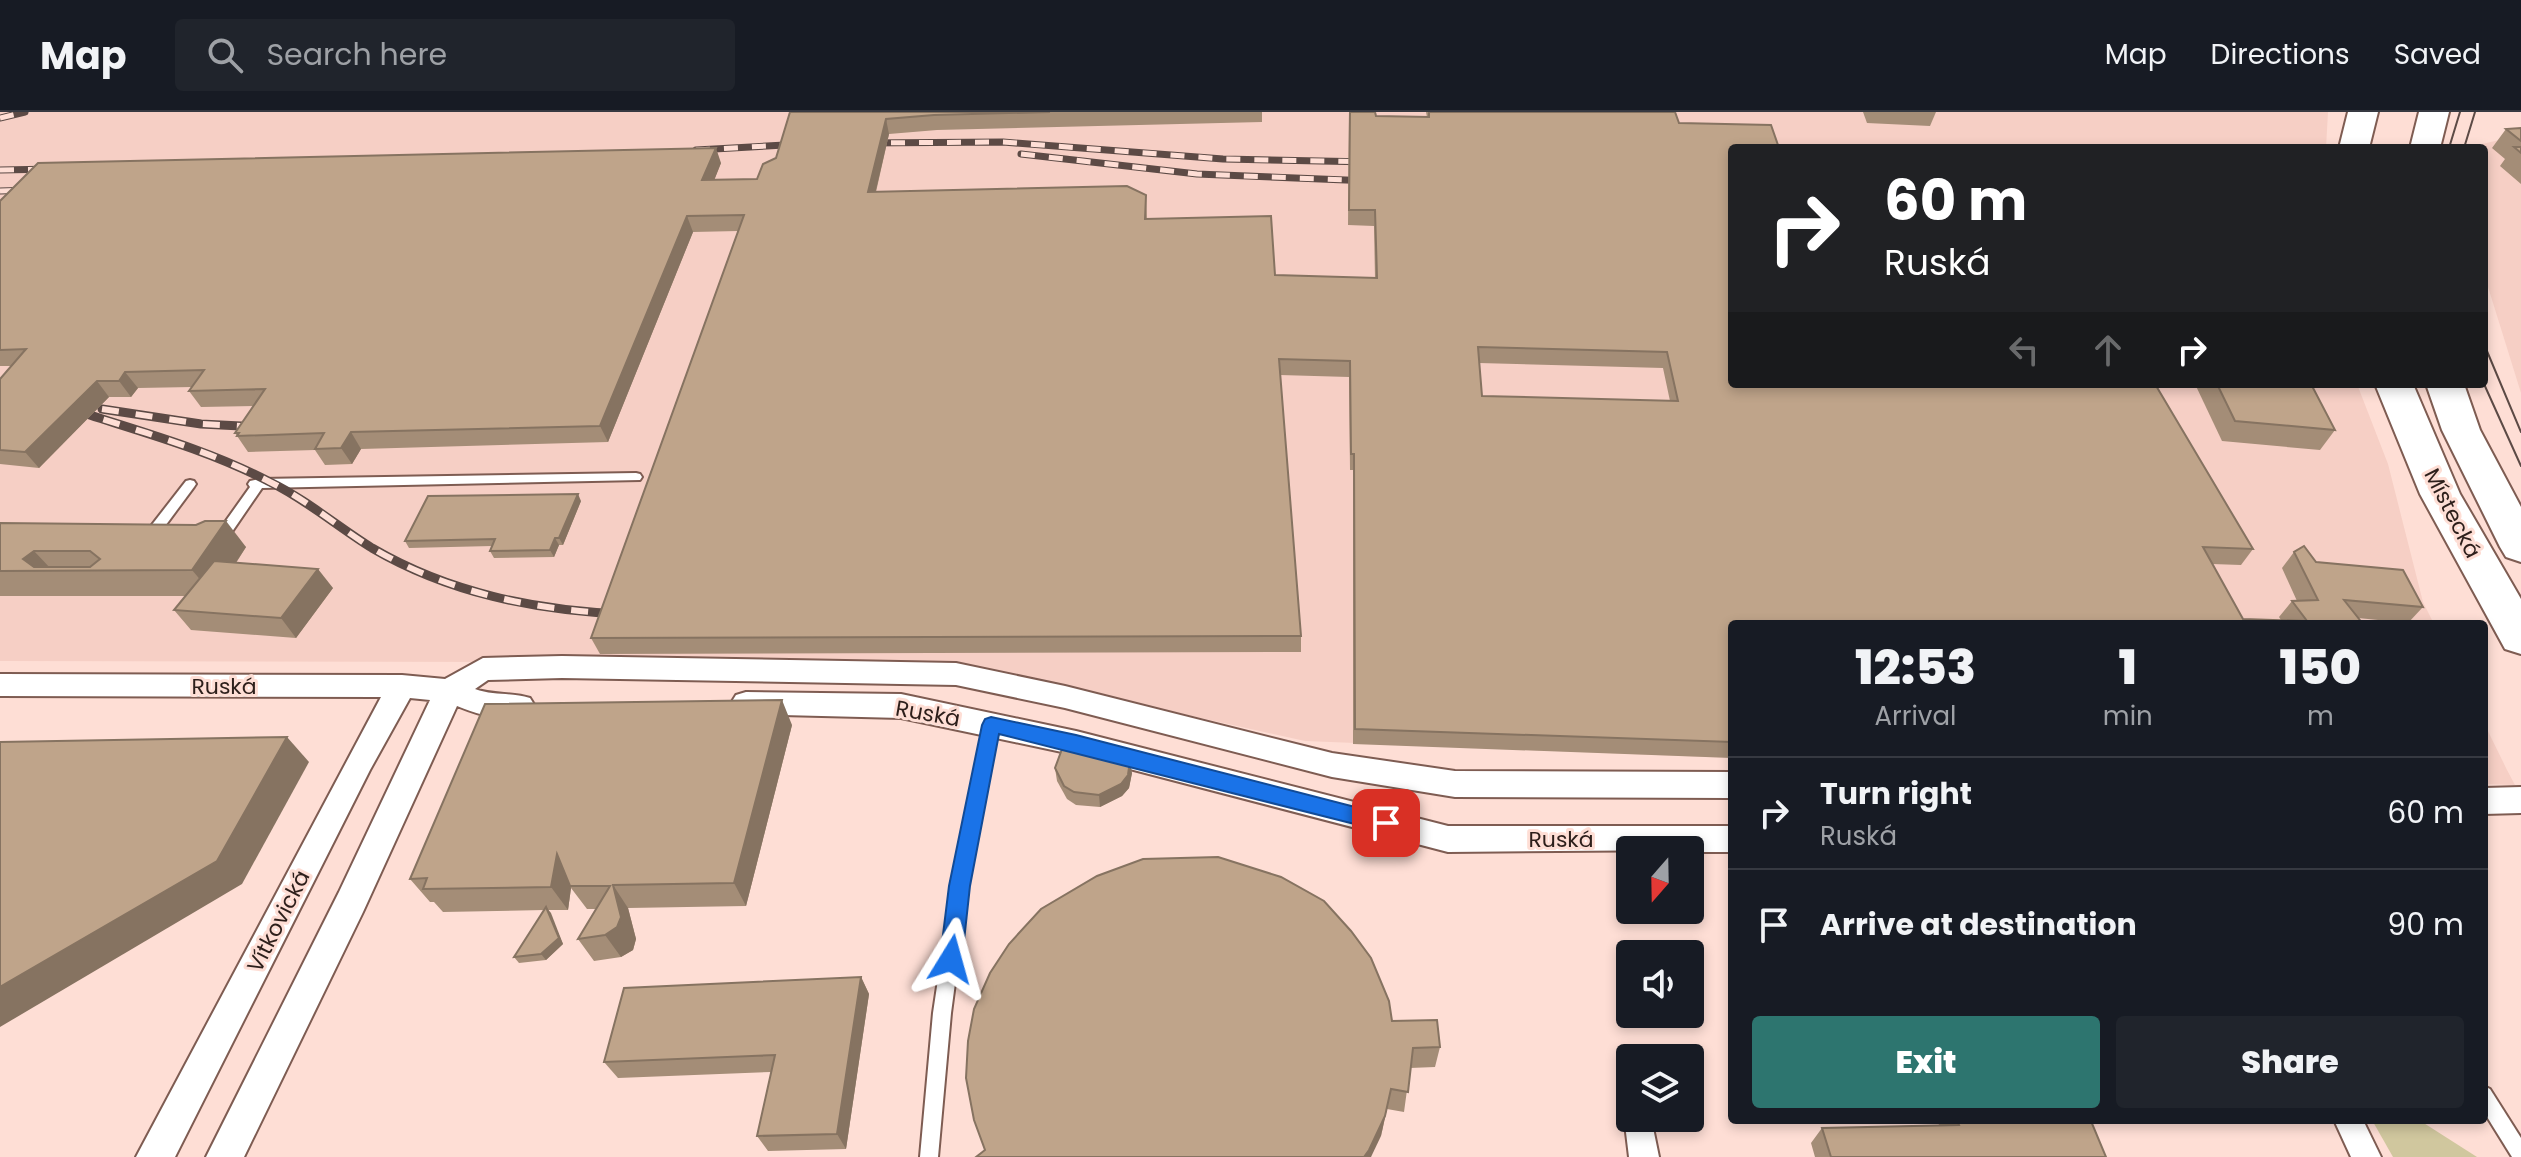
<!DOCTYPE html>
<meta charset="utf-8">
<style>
body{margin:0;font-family:Poppins,sans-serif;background:#20242c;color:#f1f3f6;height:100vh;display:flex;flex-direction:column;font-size:30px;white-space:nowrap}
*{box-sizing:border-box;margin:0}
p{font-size:26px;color:#9ea1a6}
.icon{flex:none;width:44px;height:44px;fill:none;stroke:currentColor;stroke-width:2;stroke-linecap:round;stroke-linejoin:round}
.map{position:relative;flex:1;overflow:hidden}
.details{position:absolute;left:1728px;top:508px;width:760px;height:504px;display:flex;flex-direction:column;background:#171b24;border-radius:8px;box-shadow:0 4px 12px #0003}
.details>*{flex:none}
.top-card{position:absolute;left:1728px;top:32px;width:760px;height:244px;border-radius:8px;box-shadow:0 4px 12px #0003;background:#202124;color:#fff;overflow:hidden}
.needle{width:52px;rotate:200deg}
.tools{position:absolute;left:1616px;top:724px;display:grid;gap:16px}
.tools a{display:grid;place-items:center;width:88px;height:88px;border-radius:8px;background:#171b24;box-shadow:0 4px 12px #0003;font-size:40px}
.pin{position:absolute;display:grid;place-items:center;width:68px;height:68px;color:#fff;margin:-34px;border-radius:16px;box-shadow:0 4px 12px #0006}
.me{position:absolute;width:88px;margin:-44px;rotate:8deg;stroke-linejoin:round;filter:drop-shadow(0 0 6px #0008)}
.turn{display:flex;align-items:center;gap:28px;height:168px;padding:0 24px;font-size:36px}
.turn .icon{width:104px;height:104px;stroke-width:2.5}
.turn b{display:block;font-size:56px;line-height:68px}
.lanes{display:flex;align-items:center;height:76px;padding:0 24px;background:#0003;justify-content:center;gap:40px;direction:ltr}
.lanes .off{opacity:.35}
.eta{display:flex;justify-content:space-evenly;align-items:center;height:136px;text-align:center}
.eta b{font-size:48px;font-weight:800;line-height:56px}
.action{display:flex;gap:16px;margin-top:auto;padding:16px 24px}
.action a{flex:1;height:92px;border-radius:8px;background:#2d756f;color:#fff;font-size:32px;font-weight:800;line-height:92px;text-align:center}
.action a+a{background:#20242c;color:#f1f3f6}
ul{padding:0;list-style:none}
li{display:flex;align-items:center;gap:24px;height:112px;padding:0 24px;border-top:2px solid #363941}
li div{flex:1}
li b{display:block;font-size:30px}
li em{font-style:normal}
header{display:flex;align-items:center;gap:48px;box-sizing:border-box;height:112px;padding:0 40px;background:#171b24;border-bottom:2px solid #363941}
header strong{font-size:38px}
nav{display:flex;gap:44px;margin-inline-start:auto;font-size:28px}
.search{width:560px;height:72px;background:#20242c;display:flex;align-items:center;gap:20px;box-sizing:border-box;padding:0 28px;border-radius:8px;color:#9ea1a6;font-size:30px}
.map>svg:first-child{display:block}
.built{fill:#f6cfc5}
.green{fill:#d0c79e}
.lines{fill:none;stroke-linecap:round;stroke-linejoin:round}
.service-casing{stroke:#7e5c52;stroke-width:4}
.pedestrian-casing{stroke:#7e5c52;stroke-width:4}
.minor-casing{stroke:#7e5c52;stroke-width:4}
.trunk-casing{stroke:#7e5c52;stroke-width:4}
.service{fill:#fff;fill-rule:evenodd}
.pedestrian{fill:#fff;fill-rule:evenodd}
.minor{fill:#fff;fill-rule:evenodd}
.trunk{fill:#fff;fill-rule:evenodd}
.tram{stroke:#5c4a45;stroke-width:2}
.rail-far1-casing{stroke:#5c4a45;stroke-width:7}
.rail-casing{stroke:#5c4a45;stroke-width:9}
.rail-far1{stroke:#feded5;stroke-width:5;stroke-dasharray:14;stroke-linecap:butt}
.rail{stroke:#feded5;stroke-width:6;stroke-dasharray:17;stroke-linecap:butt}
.wall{fill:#a48d77;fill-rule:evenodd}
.shaded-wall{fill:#867361}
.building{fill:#bfa48a;stroke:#867361;stroke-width:2;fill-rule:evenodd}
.route{fill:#1a73e8;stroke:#114b97;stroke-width:2}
.labels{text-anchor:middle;stroke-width:6;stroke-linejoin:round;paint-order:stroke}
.street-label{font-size:22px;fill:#2d1f1b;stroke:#feded5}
</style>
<header>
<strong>Map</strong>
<div class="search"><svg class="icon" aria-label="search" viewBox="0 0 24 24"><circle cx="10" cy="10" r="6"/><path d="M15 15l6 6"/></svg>Search here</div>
<nav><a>Map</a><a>Directions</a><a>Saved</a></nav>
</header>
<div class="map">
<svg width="2521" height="1045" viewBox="0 0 2521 1045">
<rect width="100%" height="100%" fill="#feded5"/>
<!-- built -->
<g class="built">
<path d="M0,0H2328L2326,36H1732V272H2357L2388,352L2423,490L2434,512H1732V646L1305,629L953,551L0,549Z"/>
<path d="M2521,23V281L2484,162V36H2481L2482,32Z"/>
<path d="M2484,611L2507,658L2515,673L2484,672Z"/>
</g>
<!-- green -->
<path class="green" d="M2372,1008H2419L2477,1045H2393Z"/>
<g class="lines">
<!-- service casing -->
<g class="service-casing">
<g id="service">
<path d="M636,361L640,362L642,365L640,368L262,376L225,430L220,432L213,427L250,375L248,372L250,369L259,367Z"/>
<path d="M190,368L194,369L196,372L194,375L154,429H144L142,426L144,423L186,369Z"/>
<path d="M991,607L996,609L998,613L968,774L951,901L938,1045H920L933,901L952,774L984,613L986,609Z"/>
<path d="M2484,974L2490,977L2521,1026V1045H2512L2484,1000Z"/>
</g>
</g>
<!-- pedestrian casing -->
<g class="pedestrian-casing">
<g id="pedestrian">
<path d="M1630,1002V1006H1651L1659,1045H1629L1625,1012Z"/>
<path d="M2334,1008H2363L2381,1045H2351Z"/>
</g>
</g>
<!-- minor casing -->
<g class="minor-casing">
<g id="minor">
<path d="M562,544L956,551L1065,574L1332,641L1455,659L1732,660V686L1455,685L1332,665L1065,596L956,573L562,566L488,568L475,577C494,584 512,580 530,586L535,594L530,602C504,611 482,604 457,594L363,800L244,1045H206L339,780L430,588L410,586L370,658L175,1045H136L381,585L0,584V562L402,563L445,567L483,546Z"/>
<path d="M746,580L901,582L1076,619L1448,714H1732V740H1690V738L1448,740L1076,643L901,606L746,602L736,599L731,591L736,583Z"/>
<path d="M2521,675V701L2484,702V676Z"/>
</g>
</g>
<!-- trunk casing -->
<g class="trunk-casing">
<g id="trunk">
<path d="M2348,0H2378L2369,36H2339Z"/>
<path d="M2419,0H2449L2440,36H2410Z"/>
<path d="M2375,272H2413L2460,382L2521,487V542L2505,537L2420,382Z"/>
<path d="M2426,272H2464L2480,318L2521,395V450L2506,445L2500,435L2442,318Z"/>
</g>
</g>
<!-- service -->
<use href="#service" class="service"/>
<!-- pedestrian -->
<use href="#pedestrian" class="pedestrian"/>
<!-- minor -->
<use href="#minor" class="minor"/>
<!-- trunk -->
<use href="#trunk" class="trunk"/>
<!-- tram -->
<g class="tram">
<path d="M2449,36L2460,0"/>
<path d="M2464,36L2475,0"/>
<path d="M2484,232L2521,320"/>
<path d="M2484,272L2521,354"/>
</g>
<!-- rail-far1 casing -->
<g class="rail-far1-casing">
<g id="rail-far1">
<path d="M0,6L25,0"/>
<path d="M863,31L1003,30L1223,47L1371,50"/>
<path d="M696,38L803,32"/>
<path d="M1021,42L1197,62L1371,69"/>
<path d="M0,58L56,57"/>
<path d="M0,79L34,78"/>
</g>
</g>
<!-- rail casing -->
<g class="rail-casing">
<g id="rail">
<path d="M71,297C138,319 207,337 270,370C307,388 338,415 372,436C449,481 534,498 622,502"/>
<path d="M102,297L201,312L261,315"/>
</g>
</g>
<!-- rail-far1 -->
<use href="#rail-far1" class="rail-far1"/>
<!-- rail -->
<use href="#rail" class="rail"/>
</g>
<!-- wall -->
<g class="wall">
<path d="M790,0H1262V10L937,18L889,22L876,80L1146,83L1147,107L1275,163L1375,166L1374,114L1348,113L1349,0H1375L1376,4L1427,5L1426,0H1675L1732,272L2253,437L2241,453L2212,452L2243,507L2281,508L2279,505L2292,489H2297L2282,456L2294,440L2423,495L2408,511L2358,506L2363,512H1732V646L1353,632V358H1350L1349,265L1280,263L1301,524V540L600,542L591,526L738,119L693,120L608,330L361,337L352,352L325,353L315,338L248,340L235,321L254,294L201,295L189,279L192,275L138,276L131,285H109L39,356L0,352V267L11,254H0V89L721,51L714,68L757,67L776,46ZM1479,251L1663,256L1670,289L1482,284Z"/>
<path d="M1863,0H1936L1930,14L1867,11Z"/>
<path d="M2521,16V72L2500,54L2505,47L2492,36L2506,17Z"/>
<path d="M2195,272H2311L2335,318L2320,338L2222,329Z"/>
<path d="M581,389L563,433H559L554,445L494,446L490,439L492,434L409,436L405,429Z"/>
<path d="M0,411L196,413L246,435L236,451L333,476L296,526L191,518L174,498L186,484H0Z"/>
<path d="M792,613L746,794L628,796L636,827L633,838L621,845L594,849L578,827L596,797H587L571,776L568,798H548L563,832L546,848L519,851L514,845L544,798L443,800L434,790H430L410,767Z"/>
<path d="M1055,656L1132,661L1129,676L1122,684L1100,695L1076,693L1067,687L1057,669Z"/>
<path d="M861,865L869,882L846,1037L768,1039L757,1024L771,960L618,966L604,950Z"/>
<path d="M1392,909L1440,935L1435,955L1410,956L1404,1000L1387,997L1381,1024Z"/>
<path d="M1937,1008H2030L2031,1011L2106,1045H1815L1811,1031L1822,1016L1939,1013Z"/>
</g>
<!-- shaded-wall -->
<g class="shaded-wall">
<path d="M886,7L889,22L872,95L868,80Z"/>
<path d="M716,36L721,51L708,84L702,68Z"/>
<path d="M687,104L693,120L608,330L600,314Z"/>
<path d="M125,260L138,276L131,285L119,269Z"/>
<path d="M97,269L109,285L39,356L25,340Z"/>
<path d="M351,320L361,337L352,352L341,336Z"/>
<path d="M578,382L581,389L563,433L559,426Z"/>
<path d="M226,409L246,435L214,484L192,458Z"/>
<path d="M555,426L559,433L554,445L550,438Z"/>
<path d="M34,439L52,458H34L23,447Z"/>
<path d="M318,457L333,476L296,526L281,506Z"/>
<path d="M782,588L792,613L746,794L734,771Z"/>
<path d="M287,625L309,650L242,772L0,915V875Z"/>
<path d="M1130,648L1132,661L1129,676L1122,684L1100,695L1099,683Z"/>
<path d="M557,742L571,776L568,798L551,775Z"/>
<path d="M613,773L628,796L636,827L633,838L621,845L605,823Z"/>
<path d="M546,795L551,801L563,832L546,848L541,842Z"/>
<path d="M861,865L869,882L846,1037L837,1022Z"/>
<path d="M1391,977L1381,1024L1371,1045H1364Z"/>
</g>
<!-- building -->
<g class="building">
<path d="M790,0H1050L934,3L886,7L868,80L1127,74L1146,83L1145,107L1271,104L1275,163L1377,166L1375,98H1349L1350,0H1375L1376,4L1429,5V0H1675L1679,11L1771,13L1779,36H1732V272H2155L2253,437L2203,435L2243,507L2307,509L2292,489L2318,488L2294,440L2304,434L2316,450L2403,458L2423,495L2344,488L2363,512H1732V630L1355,617L1354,342H1351L1350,249L1279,247L1301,524L591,526L744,103L687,104L600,314L351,320L341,336L315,337L324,321L237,324L239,321H235L265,277L189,279L204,258L125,260L119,269H97L25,340L0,338V267L26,237L0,238V89L38,51L716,36L702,68L757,67L763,52L776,46ZM1478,235L1667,240L1678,289L1482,284Z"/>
<path d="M2521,16V29L2506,17Z"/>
<path d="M2514,35H2521V41Z"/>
<path d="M2217,272H2311L2335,318L2235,309Z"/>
<path d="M578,382L559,426H555L550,438L490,439L495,427L405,429L428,384Z"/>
<path d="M205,409H226L192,458L0,459V411L196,413ZM34,439H90L100,447L90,455H34L23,447Z"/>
<path d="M214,449L318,457L281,506L174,498Z"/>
<path d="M782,588L734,771L613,773L621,805L617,815L605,823L578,827L610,774H570L557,742L551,775L423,777L427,766L410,767L485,592Z"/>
<path d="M287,625L217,749L0,875V630Z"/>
<path d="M1068,632L1130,648L1128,663L1121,672L1099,683L1074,680L1064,674L1055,656L1062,637Z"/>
<path d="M1218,745L1281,765L1324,789L1351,819L1371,846L1389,889L1392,909L1437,908L1440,935L1413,936L1408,980L1391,977L1385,1004L1369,1038L1364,1045H976L985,1038L974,1008L966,966L968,929L974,897L990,861L1009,832L1041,797L1097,764L1143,747Z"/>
<path d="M546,795L559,826L541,842L514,845Z"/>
<path d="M861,865L837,1022L757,1024L775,943L604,950L624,876Z"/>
<path d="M1957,1008H2030L2031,1011L2091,1009L2106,1045H1831L1822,1016L1959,1013Z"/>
</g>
<!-- route -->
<path class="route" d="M991,605L1076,623L1386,703L1393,705L1396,711L1393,717L1386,720L999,622L970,774L962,847L959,854L951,857L943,854L940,847L949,774L982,613L985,607Z"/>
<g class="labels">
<!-- street labels -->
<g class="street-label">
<text transform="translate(2453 401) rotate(63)" y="8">Místecká</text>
<text x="224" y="582">Ruská</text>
<text transform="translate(928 601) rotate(10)" y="8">Ruská</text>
<text x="1561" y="735">Ruská</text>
<text transform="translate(278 809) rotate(-63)" y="8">Vítkovická</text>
</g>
</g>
</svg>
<div class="tools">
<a><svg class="needle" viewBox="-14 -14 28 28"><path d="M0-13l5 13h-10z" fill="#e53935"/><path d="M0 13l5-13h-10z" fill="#9ea1a6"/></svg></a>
<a><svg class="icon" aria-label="sound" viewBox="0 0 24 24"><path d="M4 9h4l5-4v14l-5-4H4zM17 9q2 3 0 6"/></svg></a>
<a><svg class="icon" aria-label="layers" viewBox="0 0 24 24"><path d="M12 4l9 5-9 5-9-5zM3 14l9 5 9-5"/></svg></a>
</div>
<div class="pin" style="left:1386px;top:711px;background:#d93025"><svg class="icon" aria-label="arrive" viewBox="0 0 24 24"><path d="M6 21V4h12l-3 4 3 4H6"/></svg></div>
<svg class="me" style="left:951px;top:847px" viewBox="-20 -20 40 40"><path d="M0-17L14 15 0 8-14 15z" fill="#1a73e8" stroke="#fff" stroke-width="4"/></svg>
<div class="top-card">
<div class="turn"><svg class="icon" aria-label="right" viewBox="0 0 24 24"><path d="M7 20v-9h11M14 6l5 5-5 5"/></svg><div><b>60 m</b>Ruská</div></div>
<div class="lanes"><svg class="icon off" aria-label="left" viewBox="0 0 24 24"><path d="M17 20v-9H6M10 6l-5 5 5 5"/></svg><svg class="icon off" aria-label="ahead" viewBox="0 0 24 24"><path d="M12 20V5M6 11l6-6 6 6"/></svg><svg class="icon" aria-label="right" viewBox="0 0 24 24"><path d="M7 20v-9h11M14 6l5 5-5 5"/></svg></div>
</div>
<section class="details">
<div class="eta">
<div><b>12:53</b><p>Arrival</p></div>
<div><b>1</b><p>min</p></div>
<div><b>150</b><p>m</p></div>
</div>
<ul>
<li><svg class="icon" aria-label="right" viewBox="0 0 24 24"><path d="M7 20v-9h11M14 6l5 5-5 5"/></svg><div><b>Turn right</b><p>Ruská</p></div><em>60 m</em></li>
<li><svg class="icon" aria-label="arrive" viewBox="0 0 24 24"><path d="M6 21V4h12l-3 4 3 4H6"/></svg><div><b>Arrive at destination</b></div><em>90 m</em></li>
</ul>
<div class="action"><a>Exit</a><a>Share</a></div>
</section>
</div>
